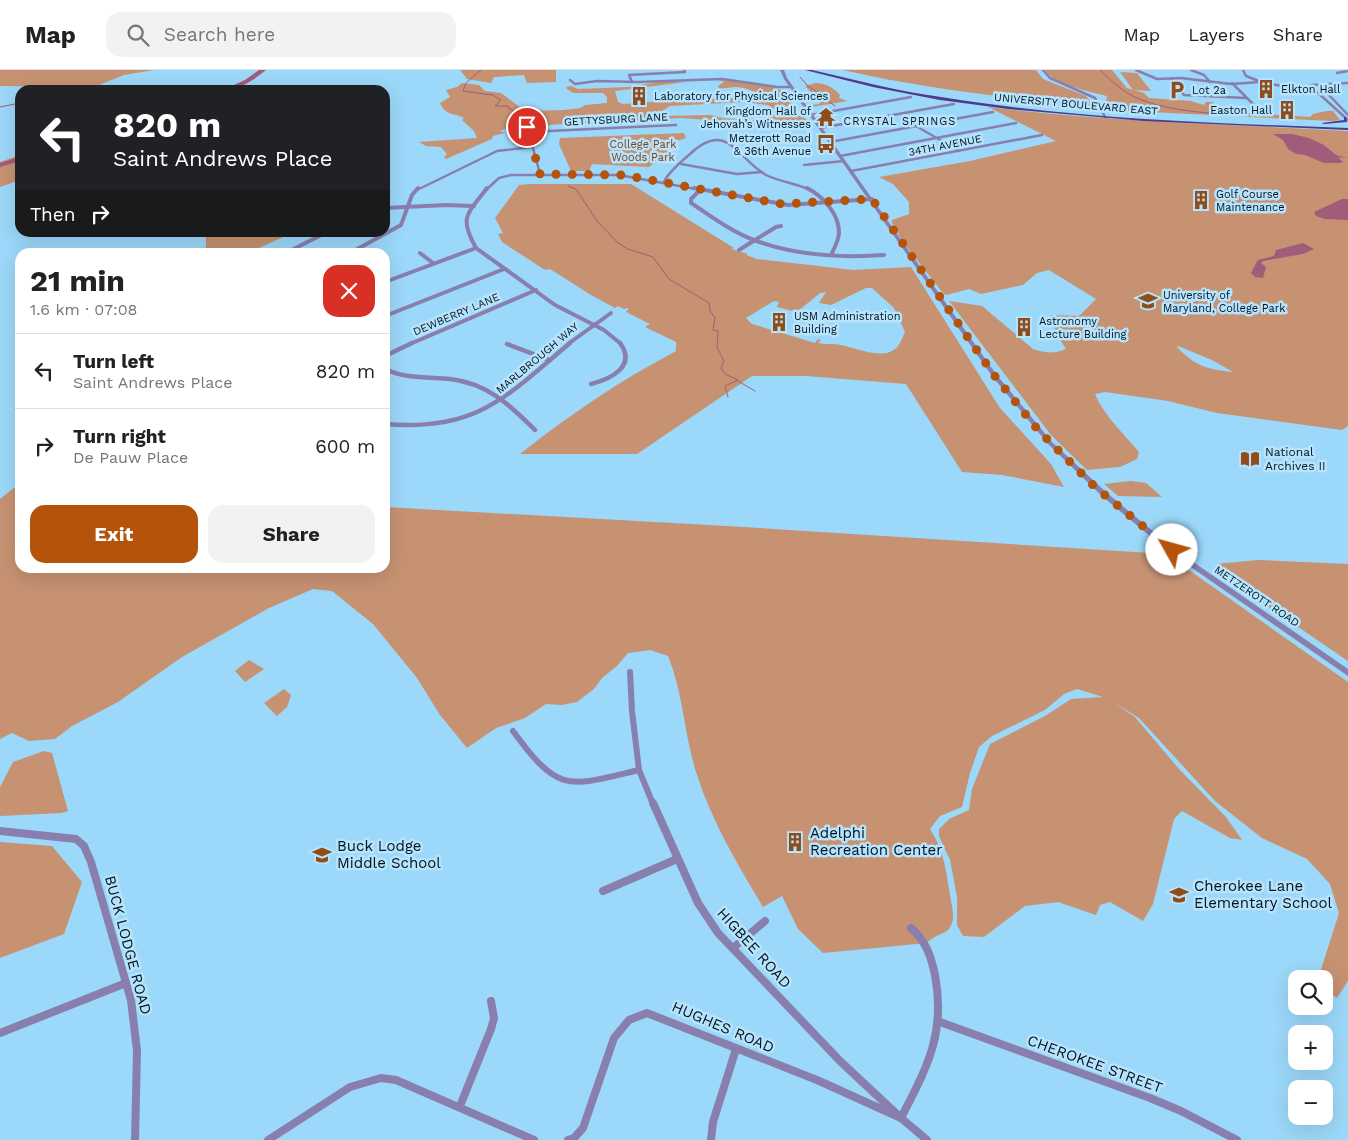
<!DOCTYPE html>
<meta charset="utf-8">
<style>
body{margin:0;font-family:"Work Sans",sans-serif;background:#f2f2f2;color:#222;height:100vh;display:flex;flex-direction:column;font-size:19px;white-space:nowrap}
*{box-sizing:border-box;margin:0}
p{font-size:16px;color:#767676}
.icon{flex:none;width:28px;height:28px;fill:none;stroke:currentColor;stroke-width:2;stroke-linecap:round;stroke-linejoin:round}
.map{position:relative;flex:1;overflow:hidden}
.side{position:absolute;left:15px;top:178px;width:375px;height:325px;display:flex;flex-direction:column;background:#fff;border-radius:15px;box-shadow:0 5px 20px #0002}
.side>*{flex:none}
.banner{position:absolute;left:15px;top:15px;width:375px;height:152px;border-radius:15px;box-shadow:0 5px 20px #0002;background:#202124;color:#fff;overflow:hidden}
.tools{position:absolute;left:1288px;top:900px;display:grid;gap:10px}
.tools a{display:grid;place-items:center;width:45px;height:45px;border-radius:10px;background:#fff;box-shadow:0 5px 20px #0002;font-size:25px}
.pin{position:absolute;display:grid;place-items:center;width:42px;height:42px;color:#fff;margin:-21px;border:2px solid #fff;border-radius:50%;box-shadow:0 1px 5px #0007}
.me{position:absolute;width:55px;margin:-28px;rotate:308deg;stroke-linejoin:round;filter:drop-shadow(0 0 4px #0008)}
.turn{display:flex;align-items:center;gap:18px;height:105px;padding:0 15px;font-size:22px}
.turn .icon{width:65px;height:65px;stroke-width:2.5}
.turn b{display:block;font-size:35px;line-height:42px}
.then{display:flex;align-items:center;height:48px;padding:0 15px;background:#0003;gap:10px;font-size:19px}
.round{display:grid;place-items:center;flex:none;width:52px;height:52px;border-radius:15px;background:#f2f2f2}
.head{display:flex;align-items:center;justify-content:space-between;height:85px;padding:0 15px}
h1{font-size:30px;font-weight:700;line-height:38px}
.primary-button{display:flex;gap:10px;margin-top:auto;padding:10px 15px}
.primary-button a{flex:1;height:58px;border-radius:15px;background:#b45309;color:#fff;font-size:20px;font-weight:700;line-height:58px;text-align:center}
.primary-button a+a{background:#f2f2f2;color:#222}
ul{padding:0;list-style:none}
li{display:flex;align-items:center;gap:15px;height:75px;padding:0 15px;border-top:1px solid #e0e0e0}
li div{flex:1}
li b{display:block;font-size:19px}
li em{font-style:normal}
header{display:flex;align-items:center;gap:30px;box-sizing:border-box;height:70px;padding:0 25px;background:#fff;border-bottom:1px solid #e0e0e0}
header strong{font-size:24px}
nav{display:flex;gap:28px;margin-inline-start:auto;font-size:18px}
.search{width:350px;height:45px;background:#f2f2f2;display:flex;align-items:center;gap:12px;box-sizing:border-box;padding:0 18px;border-radius:15px;color:#767676;font-size:19px}
.map>svg:first-child{display:block}
.green{fill:#c69272;fill-rule:evenodd}
.water{fill:#a15c7a}
.lines{fill:none;stroke-linecap:round;stroke-linejoin:round}
.stream{stroke:#a15c7a;stroke-width:1}
.river{fill:#a15c7a;fill-rule:evenodd}
.minor-far4{stroke:#887fae;stroke-width:2.5}
.minor-far3{stroke:#887fae;stroke-width:4}
.minor-far2{stroke:#887fae;stroke-width:4.5}
.minor-far1{stroke:#887fae;stroke-width:6}
.minor{stroke:#887fae;stroke-width:8}
.tertiary{fill:#887fae;fill-rule:evenodd}
.primary{fill:#51398d;fill-rule:evenodd}
.route{stroke:#b45309;stroke-width:9;stroke-dasharray:0 16.2}
.labels{text-anchor:middle;stroke-width:5;stroke-linejoin:round;paint-order:stroke}
.far-poi-label{font-size:11px;fill:#00141f;stroke:#b7e3fc;text-anchor:start}
.far-street-label{font-size:11px;fill:#00141f;stroke:#b7e3fc}
.far-neighbourhood-label{font-size:11px;letter-spacing:1px;fill:#00141f;stroke:#b7e3fc}
.far-park-label{font-size:11px;fill:#7e4111;stroke:#b7e3fc}
.poi-label{font-size:12px;fill:#00141f;stroke:#b7e3fc;text-anchor:start}
.near-poi-label{font-size:15px;fill:#00141f;stroke:#b7e3fc;text-anchor:start}
.near-street-label{font-size:15px;fill:#00141f;stroke:#b7e3fc}
</style>
<header>
<strong>Map</strong>
<div class="search"><svg class="icon" aria-label="search" viewBox="0 0 24 24"><circle cx="10" cy="10" r="6"/><path d="M15 15l6 6"/></svg>Search here</div>
<nav><a>Map</a><a>Layers</a><a>Share</a></nav>
</header>
<div class="map">
<svg width="1348" height="1070" viewBox="0 0 1348 1070">
<rect width="100%" height="100%" fill="#9cd8f9"/>
<!-- green -->
<g class="green">
<path d="M0,0H154L124,5L94,17L0,16Z"/>
<path d="M460,0H556V12L527,13L524,5L494,7L491,13L467,9Z"/>
<path d="M843,0H1036L1043,9L1086,26L1093,36C1009,28 925,19 843,0Z"/>
<path d="M1045,0H1112L1127,18L1144,23L1149,28L1191,31L1204,35L1206,32H1213L1217,36L1211,37L1223,41L1310,47L1313,44C1320,43 1326,40 1333,41L1340,50L1333,51L1109,40L1105,38L1107,26C1091,22 1053,14 1045,0Z"/>
<path d="M1120,2L1137,3L1151,21L1133,20Z"/>
<path d="M720,10C740,12 782,13 795,30L786,37L774,39L768,35L743,32L670,36L662,41L663,46L711,45L722,48L763,51L767,45L801,44L809,53L775,55L681,48L509,57L500,61L505,63L493,66L492,69L446,89L444,87L447,84L441,77L426,76L419,72L477,68L474,61L462,50L464,48C453,42 447,47 440,33L450,27L446,20L457,17L462,13L479,15L485,21L501,23L525,41L564,40L580,38L585,35L607,33V27L603,23H573L567,19L566,17L571,16L578,19L628,17L658,12H686L615,21L618,32L623,34L687,29L688,25L692,24L702,29L761,27C756,21 744,17 735,17C730,17 725,19 719,18L718,16L724,12Z"/>
<path d="M816,13C826,13 834,18 840,25L839,28L848,31L811,37V35L820,34L816,28L817,24L811,22L805,16Z"/>
<path d="M988,37C1107,52 1228,54 1348,61V356L1342,360L1217,343L1168,331L1105,322L1095,324C1104,346 1124,364 1139,382L1137,389L1120,397L1087,400L1051,365L949,231L982,236L1033,279C1045,283 1055,284 1066,279L1055,262L1054,249L1050,245L1079,246L1096,229L1049,200L1037,203L1023,215L981,224L969,219L946,225L943,223L903,172L892,153V150L909,144V132L893,114L879,107L970,91L1056,71ZM1178,276L1212,290L1233,302C1206,299 1195,296 1177,277Z"/>
<path d="M684,63L686,68L674,72L669,81L649,97L592,94L589,101H571L559,74L560,68Z"/>
<path d="M20,85V110L0,117V92Z"/>
<path d="M531,114H631L734,178L731,179L748,184L746,185L757,189L853,200L911,197L1000,338L1051,394L1064,417L1002,405L962,402L906,314L806,306H752L637,384H520C569,345 621,310 676,281V272L645,257L650,254L628,243L626,241L629,239L627,238L624,239L618,236L615,238L591,225L550,199L545,200L502,172L498,164L503,163L495,148L519,115ZM866,218H872L894,238L905,262C903,266 901,272 898,276C886,292 857,278 841,275C834,273 826,275 818,273L821,270L818,269L815,273L752,254L746,248L774,231L779,232L777,237L797,242L820,223L826,222L819,233L831,235Z"/>
<path d="M201,163H292L250,182H198L206,177V166Z"/>
<path d="M1131,411L1146,413L1162,427L1118,426L1104,414Z"/>
<path d="M20,413V498H385V437L744,457L1166,484L1348,612V911L1337,928L1324,919V909H1318L1339,843L1330,814L1307,789L1262,768L1215,731L1139,648L1112,631L1135,647L1179,699L1226,747L1242,770L1230,768L1182,741L1174,749L1153,834L1143,851L1110,832L1100,835L1096,845L1058,832L1025,836L984,867L963,866L957,855V827L950,790L939,766V759L949,749L969,740L972,719L990,674L1045,646L1071,629L1103,627L1077,619L1064,624L1045,640L992,666L979,677L970,703L962,737L940,746L930,759C944,780 946,801 950,825C951,836 957,848 949,859C945,864 934,865 927,873L823,883L798,859L782,826L763,837C738,795 712,752 697,705C684,666 684,625 668,586L650,580L628,583L617,596L602,608L594,619L577,632L562,635L546,634L525,648L496,658L467,678L440,645L417,608L373,554L332,521L313,519L269,538L182,587L118,632L72,656L55,669L29,671L12,663L0,669V429Z"/>
<path d="M1258,490L1348,494V591L1228,509L1216,494Z"/>
<path d="M249,590L264,599L245,612L235,601Z"/>
<path d="M284,619L291,625L287,637L277,646L264,633Z"/>
<path d="M44,681L52,683L68,741L61,743L0,746V717L13,692Z"/>
<path d="M0,772L52,776L82,812L64,864L0,888Z"/>
</g>
<!-- water -->
<g class="water">
<path d="M1273,64H1292L1309,68L1324,75L1336,85L1348,88L1338,87L1343,92L1340,93H1324L1305,85L1296,84L1288,79L1283,70Z"/>
<path d="M1342,129H1348V150L1325,149L1316,146L1314,142Z"/>
<path d="M1303,173L1314,179L1303,184L1263,191L1261,193L1266,197L1263,208L1255,207L1251,203L1258,190L1274,186L1276,180Z"/>
</g>
<g class="lines">
<!-- stream -->
<g class="stream">
<path d="M1100,0C1107,7 1116,15 1123,20C1150,40 1204,43 1237,45"/>
<path d="M800,7L807,15L835,36"/>
<path d="M467,12L481,0"/>
<path d="M466,13L463,21L493,25L501,30L495,36H508V38L544,55"/>
<path d="M56,18L64,17L60,20"/>
<path d="M0,37L20,33"/>
<path d="M568,116L576,119L597,151L618,173L628,179L653,187L669,209L709,233L710,241L715,248L713,260L718,261L717,277L724,291L721,298L725,304L738,310L725,316L728,327"/>
<path d="M738,311L755,321"/>
</g>
<!-- river -->
<g class="river">
<path d="M259,0H266C254,10 239,20 223,20L245,10Z"/>
<path d="M20,87V91L0,97V93Z"/>
</g>
<!-- minor-far4 -->
<g class="minor-far4">
<path d="M1043,0L1050,8L1095,28L1105,47"/>
<path d="M1136,0L1157,9L1181,8L1231,14L1260,12"/>
<path d="M1191,0L1204,5L1210,12"/>
<path d="M1243,0L1246,6L1264,13L1314,21"/>
<path d="M1337,3L1348,1"/>
<path d="M570,10L575,14L597,11L638,12L722,9L777,17H791"/>
<path d="M1171,10L1184,25L1246,28"/>
<path d="M632,12L629,5L685,2L684,0"/>
<path d="M1232,13L1259,40"/>
<path d="M1304,18L1312,15L1348,13"/>
<path d="M1317,22L1348,50"/>
<path d="M1328,24L1348,45"/>
<path d="M811,45L911,27"/>
<path d="M527,56L540,104"/>
<path d="M916,56L959,81"/>
<path d="M820,58L954,34"/>
<path d="M528,62L676,55"/>
<path d="M830,72L993,42"/>
<path d="M840,86L1016,53"/>
<path d="M681,94L737,104L762,102"/>
<path d="M804,95L844,91"/>
<path d="M851,101L1042,65"/>
<path d="M664,112C668,102 682,91 690,84C728,49 737,89 766,105C780,112 796,113 810,120"/>
<path d="M417,120L497,81L532,77"/>
<path d="M486,120L499,108L511,105H619L701,120"/>
</g>
<!-- minor-far3 -->
<g class="minor-far3">
<path d="M487,118C468,144 458,146 476,178L555,235L604,260L621,274"/>
<path d="M694,118L788,135L872,129"/>
<path d="M807,118C823,126 840,145 839,164C838,170 835,177 832,183"/>
<path d="M701,119L691,129V133C711,146 732,162 754,170C794,185 842,188 884,185"/>
<path d="M385,138L446,135L474,136"/>
<path d="M739,180L776,157L781,156"/>
<path d="M288,182L327,162"/>
<path d="M352,182L401,155L412,125L418,118"/>
<path d="M420,183L433,193"/>
<path d="M385,212L476,178"/>
<path d="M385,246L504,199"/>
<path d="M410,274L536,220"/>
<path d="M568,274L611,243"/>
</g>
<!-- minor-far2 -->
<g class="minor-far2">
<path d="M507,274L549,290"/>
<path d="M385,286L412,273"/>
<path d="M385,299C406,309 428,307 450,309C487,313 510,335 535,360"/>
<path d="M591,314C611,309 637,296 620,273"/>
<path d="M385,354C476,362 506,327 570,273"/>
</g>
<!-- minor-far1 -->
<g class="minor-far1">
<path d="M630,602L632,641L639,700L653,734"/>
<path d="M513,661C559,724 567,717 639,700"/>
</g>
<!-- minor -->
<g class="minor">
<path d="M653,733L698,833L718,863L840,991L901,1048C927,997 946,964 935,905C931,886 926,871 911,858"/>
<path d="M0,761L76,769L84,776L91,792L131,930L137,981L135,1070"/>
<path d="M603,821L677,789"/>
<path d="M733,878L765,851"/>
<path d="M940,952L1150,1028L1181,1041L1237,1070"/>
<path d="M0,963L126,913"/>
<path d="M460,1036L491,959L494,948L491,931"/>
<path d="M268,1070L350,1017L381,1008L396,1010L534,1070"/>
<path d="M568,1070L574,1068L583,1058L614,968L629,950L647,943L817,1010L901,1048L927,1070"/>
<path d="M711,1070L713,1052L736,979"/>
</g>
<!-- tertiary -->
<path class="tertiary" d="M780,0H784L787,8L996,304L1052,372L1107,423L1173,478L1348,599V606L1169,482L1103,427L1048,374L992,306L784,9Z"/>
<!-- primary -->
<g class="primary">
<path d="M805,0H812C855,10 897,21 941,27C1076,49 1212,53 1348,58V60L1144,51L1008,39L940,30L873,17Z"/>
<path d="M1344,47H1346L1347,52L1324,54L1322,53L1344,50Z"/>
</g>
</g>
<g class="lines">
<!-- route -->
<path class="route" d="M527,57L540,104L623,105L782,134L872,129L994,305L1038,360L1095,417L1172,480"/>
</g>
<!-- icons -->
<defs>
<g id="building-bare" transform="scale(1.5)"><path d="M-4-6H4V6H1V3H-1V6H-4ZM-2.5-4.3h1.7v1.8h-1.7ZM.8-4.3h1.7v1.8H.8ZM-2.5-1h1.7V.8h-1.7ZM.8-1h1.7V.8H.8Z" fill="#904d1c" stroke="#b7e3fc" stroke-width="2.5" paint-order="stroke"/></g>
<g id="parking-bare" transform="scale(1.5)"><path d="M-3.5-5.5H1a3.5 3.5 0 0 1 0 7H-1V5.5H-3.5ZM-1-3.4V-.6H.8a1.4 1.4 0 0 0 0-2.8Z" fill="#904d1c" stroke="#b7e3fc" stroke-width="2.5" paint-order="stroke"/></g>
<g id="temple-bare" transform="scale(1.5)"><path d="M0-6L5-2H3V0L6.5 2.5H4V6H1.5V3h-3V6H-4V2.5H-6.5L-3 0V-2H-5Z" fill="#904d1c" stroke="#b7e3fc" stroke-width="2.5" paint-order="stroke"/></g>
<g id="bus-bare" transform="scale(1.5)"><path d="M-5-6H5V4H4V6H2V4H-2V6H-4V4H-5ZM-3.5-4V0h7V-4ZM-3.5 1.2v1.5H-2V1.2ZM2 1.2v1.5H3.5V1.2Z" fill="#904d1c" stroke="#b7e3fc" stroke-width="2.5" paint-order="stroke"/></g>
<g id="university-bare" transform="scale(1.5)"><path d="M0-5L7-2L0 1L-7-2ZM-4 1L0 2.5L4 1V4Q0 6-4 4Z" fill="#904d1c" stroke="#b7e3fc" stroke-width="2.5" paint-order="stroke"/></g>
<g id="library-bare" transform="scale(1.5)"><path d="M-6-4Q-3-5.5-.7-3.5V5Q-3 3-6 4ZM6-4Q3-5.5 .7-3.5V5Q3 3 6 4Z" fill="#904d1c" stroke="#b7e3fc" stroke-width="2.5" paint-order="stroke"/></g>
<g id="school-bare" transform="scale(1.5)"><path d="M0-5L7-2L0 1L-7-2ZM-4 1L0 2.5L4 1V4Q0 6-4 4Z" fill="#904d1c" stroke="#b7e3fc" stroke-width="2.5" paint-order="stroke"/></g>
</defs>
<g fill-rule="evenodd">
<use href="#building-bare" x="1266" y="19"/>
<use href="#parking-bare" x="1177" y="20"/>
<use href="#building-bare" x="639" y="26"/>
<use href="#building-bare" x="1287" y="40"/>
<use href="#temple-bare" x="826" y="47"/>
<use href="#bus-bare" x="826" y="74"/>
<use href="#building-bare" x="1201" y="130"/>
<use href="#university-bare" x="1148" y="231"/>
<use href="#building-bare" x="779" y="252"/>
<use href="#building-bare" x="1024" y="257"/>
<use href="#library-bare" x="1250" y="389"/>
<use href="#building-bare" x="795" y="772"/>
<use href="#school-bare" x="322" y="785"/>
<use href="#school-bare" x="1179" y="825"/>
</g>
<g class="labels">
<!-- far-poi labels -->
<g class="far-poi-label">
<text x="1281" y="23">Elkton Hall</text>
<text x="1192" y="24">Lot 2a</text>
<text x="654" y="30">Laboratory for Physical Sciences</text>
<text x="1272" y="44" text-anchor="end">Easton Hall</text>
<text x="811" y="45" text-anchor="end">Kingdom Hall of<tspan x="811" dy="13">Jehovah’s Witnesses</tspan></text>
<text x="811" y="72" text-anchor="end">Metzerott Road<tspan x="811" dy="13">&amp; 36th Avenue</tspan></text>
<text x="1216" y="128">Golf Course<tspan x="1216" dy="13">Maintenance</tspan></text>
<text x="1163" y="229">University of<tspan x="1163" dy="13">Maryland, College Park</tspan></text>
<text x="794" y="250">USM Administration<tspan x="794" dy="13">Building</tspan></text>
<text x="1039" y="255">Astronomy<tspan x="1039" dy="13">Lecture Building</tspan></text>
</g>
<!-- far-street labels -->
<g class="far-street-label">
<text transform="translate(1076 34) rotate(5)" y="4">UNIVERSITY BOULEVARD EAST</text>
<text transform="translate(616 49) rotate(-3)" y="4">GETTYSBURG LANE</text>
<text transform="translate(945 75) rotate(-11)" y="4">34TH AVENUE</text>
<text transform="translate(456 244) rotate(-23)" y="4">DEWBERRY LANE</text>
<text transform="translate(537 288) rotate(-40)" y="4">MARLBROUGH WAY</text>
<text transform="translate(1257 526) rotate(34)" y="4">METZEROTT ROAD</text>
</g>
<!-- far-neighbourhood labels -->
<g class="far-neighbourhood-label">
<text x="900" y="55">CRYSTAL SPRINGS</text>
</g>
<!-- far-park labels -->
<g class="far-park-label">
<text x="643" y="78">College Park<tspan x="643" dy="13">Woods Park</tspan></text>
</g>
<!-- poi labels -->
<g class="poi-label">
<text x="1265" y="386">National<tspan x="1265" dy="14">Archives II</tspan></text>
</g>
<!-- near-poi labels -->
<g class="near-poi-label">
<text x="810" y="768">Adelphi<tspan x="810" dy="17">Recreation Center</tspan></text>
<text x="337" y="781">Buck Lodge<tspan x="337" dy="17">Middle School</tspan></text>
<text x="1194" y="821">Cherokee Lane<tspan x="1194" dy="17">Elementary School</tspan></text>
</g>
<!-- near-street labels -->
<g class="near-street-label">
<text transform="translate(128 875) rotate(75)" y="5">BUCK LODGE ROAD</text>
<text transform="translate(754 878) rotate(48)" y="5">HIGBEE ROAD</text>
<text transform="translate(723 957) rotate(23)" y="5">HUGHES ROAD</text>
<text transform="translate(1095 994) rotate(20)" y="5">CHEROKEE STREET</text>
</g>
</g>
</svg>
<div class="tools">
<a><svg class="icon" aria-label="search" viewBox="0 0 24 24"><circle cx="10" cy="10" r="6"/><path d="M15 15l6 6"/></svg></a>
<a>+</a>
<a>−</a>
</div>
<div class="pin" style="left:527px;top:57px;background:#d93025"><svg class="icon" aria-label="arrive" viewBox="0 0 24 24"><path d="M6 21V4h12l-3 4 3 4H6"/></svg></div>
<svg class="me" style="left:1172px;top:480px" viewBox="-20 -20 40 40"><circle r="19" fill="#fff"/><path d="M0-13L10 11 0 6-10 11z" fill="#b45309"/></svg>
<div class="banner">
<div class="turn"><svg class="icon" aria-label="left" viewBox="0 0 24 24"><path d="M17 20v-9H6M10 6l-5 5 5 5"/></svg><div><b>820 m</b>Saint Andrews Place</div></div>
<div class="then">Then<svg class="icon" aria-label="right" viewBox="0 0 24 24"><path d="M7 20v-9h11M14 6l5 5-5 5"/></svg></div>
</div>
<section class="side">
<div class="head"><div><h1>21 min</h1><p>1.6 km · 07:08</p></div><a class="round" style="background:#d93025;color:#fff"><svg class="icon" aria-label="close" viewBox="0 0 24 24"><path d="M6 6l12 12M18 6L6 18"/></svg></a></div>
<ul>
<li><svg class="icon" aria-label="left" viewBox="0 0 24 24"><path d="M17 20v-9H6M10 6l-5 5 5 5"/></svg><div><b>Turn left</b><p>Saint Andrews Place</p></div><em>820 m</em></li>
<li><svg class="icon" aria-label="right" viewBox="0 0 24 24"><path d="M7 20v-9h11M14 6l5 5-5 5"/></svg><div><b>Turn right</b><p>De Pauw Place</p></div><em>600 m</em></li>
</ul>
<div class="primary-button"><a>Exit</a><a>Share</a></div>
</section>
</div>
